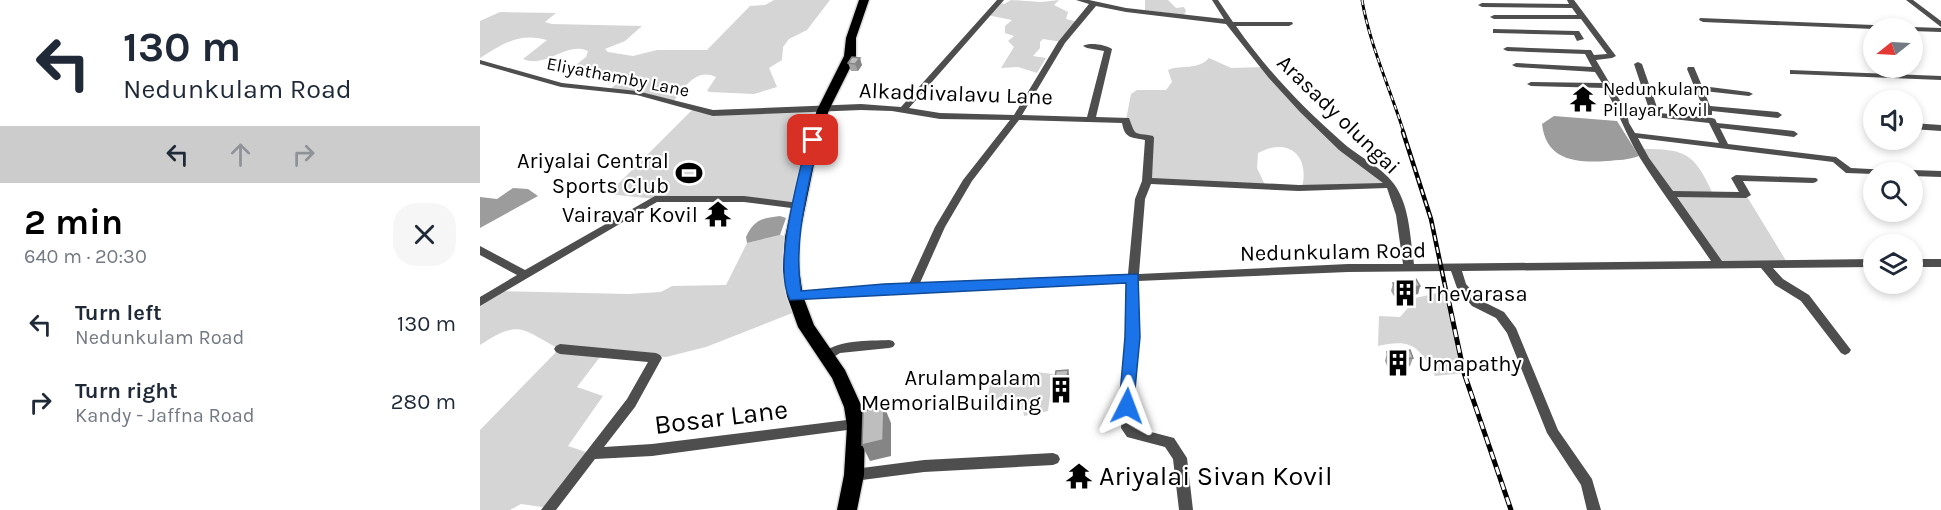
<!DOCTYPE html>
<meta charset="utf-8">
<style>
body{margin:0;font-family:Karla,sans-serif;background:#f6f6f7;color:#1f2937;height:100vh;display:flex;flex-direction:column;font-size:22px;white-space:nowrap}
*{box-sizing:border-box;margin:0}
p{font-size:20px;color:#747a83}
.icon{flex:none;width:33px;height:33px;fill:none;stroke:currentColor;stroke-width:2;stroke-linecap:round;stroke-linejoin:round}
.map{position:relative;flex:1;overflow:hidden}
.details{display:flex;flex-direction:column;background:#fff;width:480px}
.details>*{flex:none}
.hud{background:#fff;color:#1f2937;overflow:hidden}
.needle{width:39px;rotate:252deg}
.buttons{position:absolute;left:1383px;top:18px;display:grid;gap:12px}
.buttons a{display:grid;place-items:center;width:60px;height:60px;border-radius:50%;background:#fff;box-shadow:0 3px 9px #0003;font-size:30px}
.pin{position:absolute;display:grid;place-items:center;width:51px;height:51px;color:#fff;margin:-26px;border-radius:12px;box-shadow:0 3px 9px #0006}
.me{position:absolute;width:66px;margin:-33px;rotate:3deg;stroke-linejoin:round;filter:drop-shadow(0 0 4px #0008)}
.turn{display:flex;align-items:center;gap:21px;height:126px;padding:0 24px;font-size:27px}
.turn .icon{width:78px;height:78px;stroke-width:2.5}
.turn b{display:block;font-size:42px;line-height:51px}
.lanes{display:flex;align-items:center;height:57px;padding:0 24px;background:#0003;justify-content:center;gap:30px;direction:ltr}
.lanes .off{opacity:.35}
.round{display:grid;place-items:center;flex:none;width:63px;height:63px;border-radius:24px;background:#f6f6f7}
.summary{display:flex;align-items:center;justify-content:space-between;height:102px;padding:0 24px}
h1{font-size:36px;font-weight:700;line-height:45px;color:#000}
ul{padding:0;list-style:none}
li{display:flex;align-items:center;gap:18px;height:78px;padding:0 24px}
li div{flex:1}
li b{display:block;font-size:22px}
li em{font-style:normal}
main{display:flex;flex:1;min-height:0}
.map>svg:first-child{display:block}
.green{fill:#d5d5d5}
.water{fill:#9c9c9c}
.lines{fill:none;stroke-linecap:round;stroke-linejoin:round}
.highway-casing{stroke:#dbdbdb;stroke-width:3}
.minor{fill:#4e4e4e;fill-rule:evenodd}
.highway{fill:#000;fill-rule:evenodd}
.rail-far2-casing{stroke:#000;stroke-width:3}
.rail-far1-casing{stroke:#000;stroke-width:4.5}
.rail-casing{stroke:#000;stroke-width:5}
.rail-far2{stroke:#fff;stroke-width:1.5;stroke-dasharray:5;stroke-linecap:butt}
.rail-far1{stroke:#fff;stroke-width:2;stroke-dasharray:6;stroke-linecap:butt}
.rail{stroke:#fff;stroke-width:3;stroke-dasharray:8;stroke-linecap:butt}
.wall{fill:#a3a3a3}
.shaded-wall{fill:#858585}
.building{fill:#bebebe;stroke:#858585;stroke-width:1.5}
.route{fill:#1a73e8;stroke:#114b97;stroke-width:1.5}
.labels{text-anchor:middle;stroke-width:4.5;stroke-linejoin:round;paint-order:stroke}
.far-street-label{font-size:18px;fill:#000;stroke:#fff}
.far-poi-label{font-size:18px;fill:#000;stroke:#fff;text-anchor:start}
.street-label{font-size:22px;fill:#000;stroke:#fff}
.poi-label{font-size:22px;fill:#000;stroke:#fff;text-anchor:end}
.near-street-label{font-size:27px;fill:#000;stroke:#fff}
.near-poi-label{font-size:27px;fill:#000;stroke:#fff;text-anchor:start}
</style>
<main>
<section class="details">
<div class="hud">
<div class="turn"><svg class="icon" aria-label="left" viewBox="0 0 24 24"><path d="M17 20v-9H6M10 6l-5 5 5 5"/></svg><div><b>130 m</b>Nedunkulam Road</div></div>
<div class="lanes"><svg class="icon" aria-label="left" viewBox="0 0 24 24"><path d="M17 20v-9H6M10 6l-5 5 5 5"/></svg><svg class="icon off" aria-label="ahead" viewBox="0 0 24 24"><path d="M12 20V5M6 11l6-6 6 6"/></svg><svg class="icon off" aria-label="right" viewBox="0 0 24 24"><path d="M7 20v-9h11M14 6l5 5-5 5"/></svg></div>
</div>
<div class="summary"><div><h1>2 min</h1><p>640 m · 20:30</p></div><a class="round"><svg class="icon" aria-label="close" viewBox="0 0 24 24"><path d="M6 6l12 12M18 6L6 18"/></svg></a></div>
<ul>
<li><svg class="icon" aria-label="left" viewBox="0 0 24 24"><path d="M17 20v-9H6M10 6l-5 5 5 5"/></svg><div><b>Turn left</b><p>Nedunkulam Road</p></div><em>130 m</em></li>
<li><svg class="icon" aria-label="right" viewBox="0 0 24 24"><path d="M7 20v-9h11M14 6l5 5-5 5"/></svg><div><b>Turn right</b><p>Kandy - Jaffna Road</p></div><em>280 m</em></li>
</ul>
</section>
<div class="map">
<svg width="1461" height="510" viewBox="0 0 1461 510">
<rect width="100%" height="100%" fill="#fff"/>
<!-- green -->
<g class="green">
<path d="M294,0H350L327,30L309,39L303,47L302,60L289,68L297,87L274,94L230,92L227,91L236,77C216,67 204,88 193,102L129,90L143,79C128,76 104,80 96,65L106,57L108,51C85,41 67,69 43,59L67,40C39,32 23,44 0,58V21L20,12L76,13L65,22L72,24L162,26L145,41L125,49L128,52L153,56L177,50H227L270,6L285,5Z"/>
<path d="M531,0L561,2L579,0L574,5L588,12L586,19L598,22L582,42L563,39L560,42V48L553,56L566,58L557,73L538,67L521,68L534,47L528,41L534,36L525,33V26L532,20L507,15L518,2L524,4Z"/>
<path d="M665,0H688L696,8L704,7L706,11L704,15L665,10Z"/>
<path d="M729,58L751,68L784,67L824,111L910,185L822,188C830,155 808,137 778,153L777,168L786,187L667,181L670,138L652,135L646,120L651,94L657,90H686L692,82L688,70C702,64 717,71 729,58Z"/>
<path d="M214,108L223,111L343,110L319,206L264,199H175L128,194Z"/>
<path d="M1161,149C1205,149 1214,152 1233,194L1266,195L1308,264H1239Z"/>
<path d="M300,235L312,237L320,310L226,347L186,357L123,353L97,387L123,396L88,446L112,454L69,508L41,504L30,510H0V430L79,349C42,329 39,319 0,345V302L18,291L148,294L181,292L192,286L246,285L267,243Z"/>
<path d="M966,291L984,373L955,376C940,347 932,338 898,346L899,316L920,317L928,308L922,301Z"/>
<path d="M555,372L573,374L568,411L544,416L543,410L539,409L506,410L511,377Z"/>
</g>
<!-- water -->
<g class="water">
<path d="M1074,116L1137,121L1159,156C1149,160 1138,160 1127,161C1097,163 1066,161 1062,124Z"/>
<path d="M33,188L48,189L58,196L0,228V197L17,199Z"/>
<path d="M300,216L306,218L300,235L267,243L266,237C274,220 282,218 300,216Z"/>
</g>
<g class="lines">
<!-- highway casing -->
<g class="highway-casing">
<path id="highway" d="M379,0H389L376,38V56L349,110L339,140L319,237V269L323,296L334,325L365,370L382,407L385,426L384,475L377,510H357L364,475L367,426L364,407L352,378L318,327L307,296L303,269L305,237L327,140L337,110L364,56L366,38Z"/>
</g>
<!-- minor -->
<g class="minor">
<path d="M517,0H524L429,108L460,113L534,115L578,42L609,4L596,0H609L646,8L744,19L732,0H738L753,22H812L813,24L809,26H756C786,69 822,107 861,141C877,156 901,166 914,184C930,206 930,238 934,264L1231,261C1208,227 1182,193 1160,158C1146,135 1138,111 1125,88L1051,86L1047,84L1051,82L1122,83L1115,72L1036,67L1032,65L1036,63L1112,67L1105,54L1027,51L1023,49L1027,47L1108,50H1111L1114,55L1127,54L1101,19H1014L1010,17L1014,15H1097L1092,8L1002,7L998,5L1002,3L1089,4L1087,0H1094L1136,56L1132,58L1116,60L1145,109L1170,112L1154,64L1158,62L1162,64L1179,113L1232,118L1235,119L1237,123L1314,131L1318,134L1314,137L1240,128L1248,144L1356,157L1371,168L1409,170L1410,172H1394V174L1366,173L1353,162L1158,138L1169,158L1193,191L1259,192L1251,178L1256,175L1336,178L1338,180L1336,182L1333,183L1263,181L1271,195L1266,198L1197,197L1242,261L1394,259V267L1293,268L1303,279L1329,295L1371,350L1369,353L1365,355L1361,353L1321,301L1295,285L1281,268L982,271L986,284L1000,300L1024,312L1036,328L1078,430L1112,479L1121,510H1107L1101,485L1067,433L1027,333L1016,318L992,306L977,288L971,271L868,272L658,281L654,426L656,428L694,438L707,458L713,510H699L693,459L685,447L647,437L641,428L647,282L404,293L315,300L311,299L309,296L311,293L315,292L429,284L455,227L483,180L530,120L460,119L412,111L381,110L233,116L157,95L81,87L0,64V60L82,83L157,91L233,110L381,104L421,107ZM616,6L646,12L746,24L788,77L820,112L859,150L903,183L819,185L672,178L674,138L673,136C653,132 656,137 649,118L616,117L632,49C626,45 610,42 603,46L607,48L624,51L607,117L542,115L585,43ZM1147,114L1229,123L1239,143L1155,133L1149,123ZM539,120L642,123C645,139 651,137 665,140L662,181L655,199L648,274L440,283L465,227L492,181ZM671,184L819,191L907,188L916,215L923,264H868L659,274L665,199Z"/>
<path d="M1426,0H1433L1461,21V27Z"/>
<path d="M1220,18L1419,26L1423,28L1394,29L1223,22L1219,20Z"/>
<path d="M1432,27L1461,28V32L1432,31V28H1429Z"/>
<path d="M1013,29L1096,31H1099L1104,39L1097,41L1094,35L1016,33H1013Z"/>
<path d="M1208,67H1214L1222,86L1269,92L1273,94L1269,96L1224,91L1230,106L1298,112L1302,115L1298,118L1232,111V115H1226L1207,69Z"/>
<path d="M1310,70L1461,76V80L1313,74H1310Z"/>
<path d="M1432,123L1461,125V131L1432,129Z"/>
<path d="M1432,170L1461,171V177L1432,176V172H1428Z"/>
<path d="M175,196H264L319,203L324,206L319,209L264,202H177L0,306V297L37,275L0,255V246L45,270Z"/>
<rect x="1432" y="259" width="29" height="8"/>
<path d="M409,340L413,341L415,344L413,347L409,348L360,353L347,361L343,359L341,356C353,339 390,341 409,340Z"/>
<path d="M80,344L176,353L180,355L182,358L155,407L124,447L172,444L375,419L380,420L381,424L380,428L375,429L172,456L115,459L76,510H61L147,399L168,362L80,354L76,352L74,349L76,346Z"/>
<path d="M573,453L578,455L580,459L578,463L573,465L444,472L374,481L369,479L367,475L369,471L374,469L444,460Z"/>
</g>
<!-- highway -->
<use href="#highway" class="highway"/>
<!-- rail-far2 casing -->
<g class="rail-far2-casing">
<path id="rail-far2" d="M882,0C890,46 910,88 924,133"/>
</g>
<!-- rail-far1 casing -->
<g class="rail-far1-casing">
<path id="rail-far1" d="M923,132L951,219L968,300"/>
</g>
<!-- rail casing -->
<g class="rail-casing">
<path id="rail" d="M968,298L984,373L1031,510"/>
</g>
<!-- rail-far2 -->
<use href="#rail-far2" class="rail-far2"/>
<!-- rail-far1 -->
<use href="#rail-far1" class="rail-far1"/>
<!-- rail -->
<use href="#rail" class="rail"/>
</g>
<!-- wall -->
<g class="wall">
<path d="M372,57L382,65L378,71H371L368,63Z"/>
<path d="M913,283L940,286L938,294L915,298L911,291Z"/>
<path d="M907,352L933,358L930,366L908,368L905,361Z"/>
<path d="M589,374L585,405H572L571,401Z"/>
</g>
<!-- shaded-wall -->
<g class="shaded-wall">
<path d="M380,58L382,65L378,71L375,64Z"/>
<path d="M940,286L938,294L915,298L917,290Z"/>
<path d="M588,370L589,374L585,405L584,401Z"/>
<path d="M404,406L411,423V456L390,461L382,445Z"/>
</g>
<!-- building -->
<g class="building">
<path d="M372,57L380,58L375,64L368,63Z"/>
<path d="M936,279L940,286L917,290L913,283Z"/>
<path d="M930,350L933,358L910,360L907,352Z"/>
<path d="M588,370L584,401H571L576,371Z"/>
<path d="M404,406L403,440L382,445L383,411Z"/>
</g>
<!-- route -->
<path class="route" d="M333,137L338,140C328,190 313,240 321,291L404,284L658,274L660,337L653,410H641L639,406L645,337L646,283L310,300C292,266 319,178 327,140Z"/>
<!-- icons -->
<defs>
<g id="temple-bare" transform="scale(2.07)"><path d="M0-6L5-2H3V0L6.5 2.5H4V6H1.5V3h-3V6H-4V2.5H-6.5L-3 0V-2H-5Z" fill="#000" stroke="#fff" stroke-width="2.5" paint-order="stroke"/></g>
<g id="stadium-bare" transform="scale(2.07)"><path d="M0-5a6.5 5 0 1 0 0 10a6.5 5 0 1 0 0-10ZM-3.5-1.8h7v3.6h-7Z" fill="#000" stroke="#fff" stroke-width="2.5" paint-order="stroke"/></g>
<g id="building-bare" transform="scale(2.07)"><path d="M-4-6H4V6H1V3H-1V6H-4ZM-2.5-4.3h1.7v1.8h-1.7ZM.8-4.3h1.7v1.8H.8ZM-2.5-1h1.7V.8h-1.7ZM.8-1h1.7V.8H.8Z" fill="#000" stroke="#fff" stroke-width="2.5" paint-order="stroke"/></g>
</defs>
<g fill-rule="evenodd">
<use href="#temple-bare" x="1103" y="99"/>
<use href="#stadium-bare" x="209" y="173"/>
<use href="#temple-bare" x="238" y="214"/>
<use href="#building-bare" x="925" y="293"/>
<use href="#building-bare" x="918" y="363"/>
<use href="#building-bare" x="581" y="390"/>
<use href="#temple-bare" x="599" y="476"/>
</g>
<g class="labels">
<!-- far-street labels -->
<g class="far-street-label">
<text transform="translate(138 77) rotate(11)" y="6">Eliyathamby Lane</text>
</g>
<!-- far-poi labels -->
<g class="far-poi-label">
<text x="1123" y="95">Nedunkulam<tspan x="1123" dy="21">Pillayar Kovil</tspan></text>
</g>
<!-- street labels -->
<g class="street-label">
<text transform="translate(476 93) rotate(2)" y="8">Alkaddivalavu Lane</text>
<text transform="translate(859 114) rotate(44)" y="8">Arasady olungai</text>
<text transform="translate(853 251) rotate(-1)" y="8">Nedunkulam Road</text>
</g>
<!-- poi labels -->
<g class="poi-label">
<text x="189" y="168">Ariyalai Central<tspan x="189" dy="25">Sports Club</tspan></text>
<text x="218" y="222">Vairavar Kovil</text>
<text x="945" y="301" text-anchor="start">Thevarasa</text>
<text x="938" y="371" text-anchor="start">Umapathy</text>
<text x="561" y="385">Arulampalam<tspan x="561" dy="25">MemorialBuilding</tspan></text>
</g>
<!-- near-street labels -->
<g class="near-street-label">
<text transform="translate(241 417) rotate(-7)" y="9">Bosar Lane</text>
</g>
<!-- near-poi labels -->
<g class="near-poi-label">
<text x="619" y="485">Ariyalai Sivan Kovil</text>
</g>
</g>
</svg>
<div class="buttons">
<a><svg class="needle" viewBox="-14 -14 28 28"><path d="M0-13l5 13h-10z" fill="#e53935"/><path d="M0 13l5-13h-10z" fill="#747a83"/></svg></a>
<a><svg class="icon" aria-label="sound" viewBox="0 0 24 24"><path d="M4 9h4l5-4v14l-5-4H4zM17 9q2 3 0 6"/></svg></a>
<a><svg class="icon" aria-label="search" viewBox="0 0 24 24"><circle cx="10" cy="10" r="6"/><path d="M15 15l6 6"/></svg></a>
<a><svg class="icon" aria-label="layers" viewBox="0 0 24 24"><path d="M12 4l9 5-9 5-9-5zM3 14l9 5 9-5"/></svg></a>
</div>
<div class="pin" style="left:333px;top:140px;background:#d93025"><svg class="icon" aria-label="arrive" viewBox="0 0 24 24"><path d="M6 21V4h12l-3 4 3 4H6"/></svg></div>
<svg class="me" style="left:647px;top:406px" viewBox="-20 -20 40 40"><path d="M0-17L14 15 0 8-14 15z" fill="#1a73e8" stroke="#fff" stroke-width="4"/></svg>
</div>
</main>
